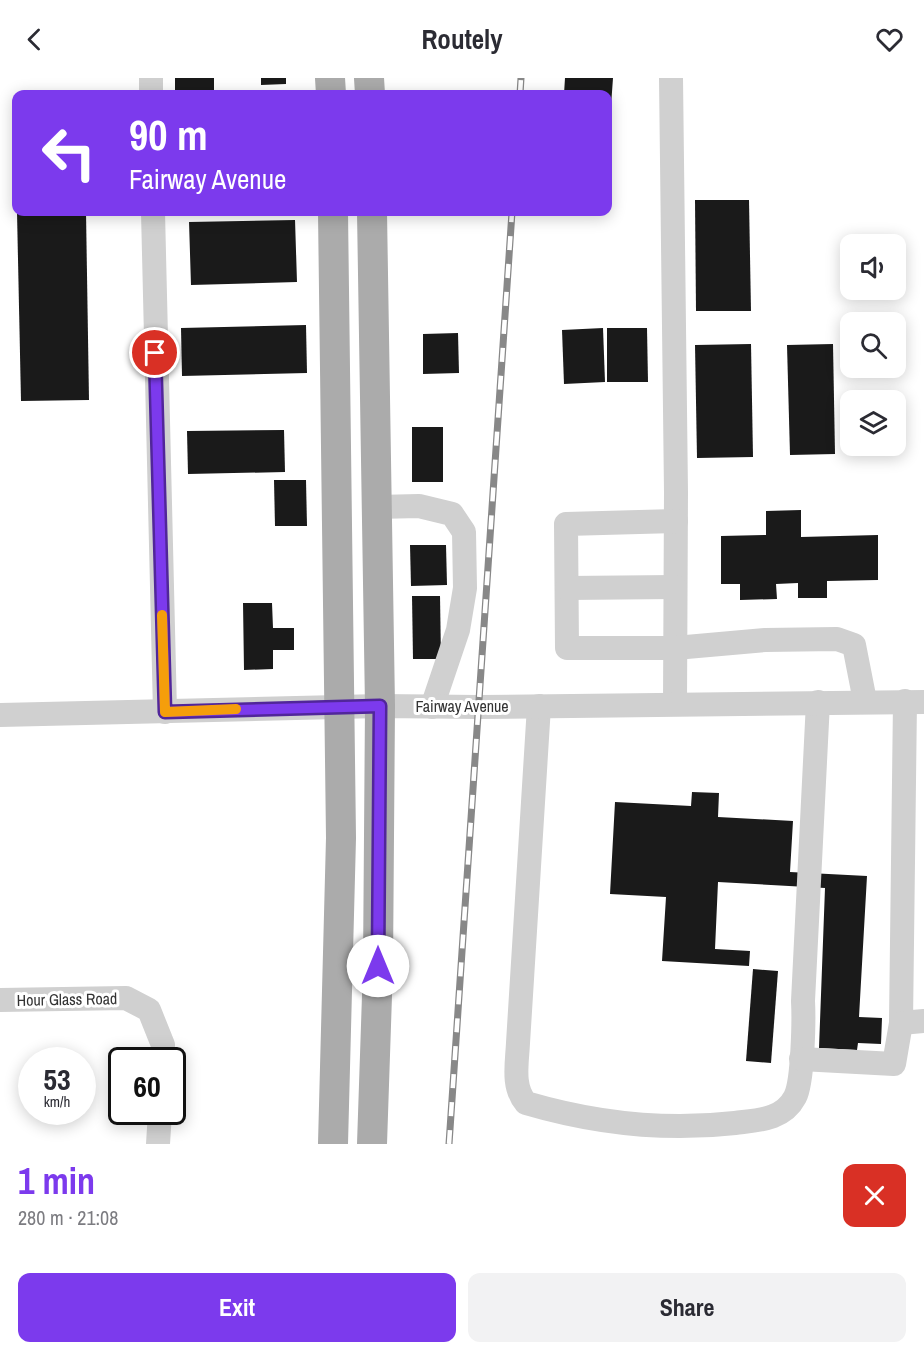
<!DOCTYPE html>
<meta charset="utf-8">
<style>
body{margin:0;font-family:"Archivo Narrow",sans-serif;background:#f2f2f3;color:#2b2b33;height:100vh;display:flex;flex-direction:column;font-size:22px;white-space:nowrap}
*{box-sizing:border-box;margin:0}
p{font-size:20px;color:#7c7c81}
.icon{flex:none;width:33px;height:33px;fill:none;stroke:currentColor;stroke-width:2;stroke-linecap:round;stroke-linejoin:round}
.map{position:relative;height:1066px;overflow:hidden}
.panel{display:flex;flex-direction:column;background:#fff;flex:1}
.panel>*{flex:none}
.guide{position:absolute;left:12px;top:12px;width:600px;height:126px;border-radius:12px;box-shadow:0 3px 15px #0003;background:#7c3aed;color:#fff;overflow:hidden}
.tools{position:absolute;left:840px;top:156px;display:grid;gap:12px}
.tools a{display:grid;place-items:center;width:66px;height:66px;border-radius:12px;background:#fff;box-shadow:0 3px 15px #0003;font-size:30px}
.speed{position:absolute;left:18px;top:969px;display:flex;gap:12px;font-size:30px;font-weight:700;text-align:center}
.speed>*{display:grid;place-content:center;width:78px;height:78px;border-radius:50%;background:#fff;box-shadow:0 3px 15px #0003;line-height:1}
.speed small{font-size:15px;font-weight:400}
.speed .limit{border:3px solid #111;border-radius:9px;background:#fff;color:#111}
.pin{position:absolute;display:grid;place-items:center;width:51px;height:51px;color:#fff;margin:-26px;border:3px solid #fff;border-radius:50%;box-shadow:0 2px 6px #0007}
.me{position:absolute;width:66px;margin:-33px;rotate:0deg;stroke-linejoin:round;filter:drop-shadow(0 0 4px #0008)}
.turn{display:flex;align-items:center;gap:21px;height:126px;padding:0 18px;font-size:27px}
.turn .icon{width:78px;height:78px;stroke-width:2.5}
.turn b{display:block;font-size:42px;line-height:51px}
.round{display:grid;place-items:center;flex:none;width:63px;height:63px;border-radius:12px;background:#f2f2f3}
.head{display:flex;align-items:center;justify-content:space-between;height:102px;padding:0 18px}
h1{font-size:36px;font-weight:700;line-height:45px;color:#7c3aed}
.cta{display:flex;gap:12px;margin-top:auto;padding:12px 18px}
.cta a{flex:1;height:69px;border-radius:12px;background:#7c3aed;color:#fff;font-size:24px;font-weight:700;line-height:69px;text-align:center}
.cta a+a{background:#f2f2f3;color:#2b2b33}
header{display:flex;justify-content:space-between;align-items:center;height:78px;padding:0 18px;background:#fff;font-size:27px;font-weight:700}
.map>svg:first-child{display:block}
.building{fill:#1a1a1a}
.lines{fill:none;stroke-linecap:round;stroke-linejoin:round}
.minor{stroke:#d0d0d0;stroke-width:24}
.major{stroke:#ababab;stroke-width:30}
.rail-casing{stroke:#888;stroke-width:7}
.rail{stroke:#fff;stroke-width:4.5;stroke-dasharray:14;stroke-linecap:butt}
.route-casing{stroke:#51269a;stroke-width:15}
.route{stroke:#7c3aed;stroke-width:10}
.slow{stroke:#f59e0b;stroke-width:10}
.labels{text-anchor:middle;stroke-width:6;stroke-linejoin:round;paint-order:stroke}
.street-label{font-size:16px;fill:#333;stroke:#fff}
</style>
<header><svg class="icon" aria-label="back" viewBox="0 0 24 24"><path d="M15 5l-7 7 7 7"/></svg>Routely<svg class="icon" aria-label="heart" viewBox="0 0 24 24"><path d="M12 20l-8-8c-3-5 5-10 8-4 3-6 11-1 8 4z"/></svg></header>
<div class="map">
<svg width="924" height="1066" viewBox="0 0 924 1066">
<rect width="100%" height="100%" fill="#fff"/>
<!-- building -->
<g class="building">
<rect x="175" y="0" width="39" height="16"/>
<path d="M261,0H286V6L261,7Z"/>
<path d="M565,0H613L609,56H608V16H564Z"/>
<path d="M695,122H749L751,233H696Z"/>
<path d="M17,134H86L89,322L21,323Z"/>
<path d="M295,142L297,204L191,207L189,144Z"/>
<path d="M306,247L307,295L182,298L181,250Z"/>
<path d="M603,250L605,304L564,306L562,252Z"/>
<path d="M607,250H647L648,304H607Z"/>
<path d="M458,255L459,295L423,296V256Z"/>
<path d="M751,266L753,379L697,380L695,267Z"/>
<path d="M833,266L835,376L790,377L787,267Z"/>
<rect x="412" y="349" width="31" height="55"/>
<path d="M284,352L285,394L188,396L187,353Z"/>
<path d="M274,402H306L307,448H275Z"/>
<path d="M801,432V459L878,457V502L827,503V520H798V505L776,506L777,521L740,522V506H721V458L766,457V433Z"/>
<path d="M410,467H446L447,507L411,508Z"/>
<path d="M412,518H440L441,581H413Z"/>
<path d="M243,525H272L273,550H294V572H273V591L244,592Z"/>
<path d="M692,714L719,715L718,739L793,743L790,794L867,798L859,939L882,940L881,966L858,965L857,972L819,970L825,810L718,804L715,871L750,873L749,888L662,883L666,819L610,816L615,724L691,728Z"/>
<path d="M753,891L778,893L771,985L746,983Z"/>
</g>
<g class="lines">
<!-- minor -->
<g class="minor">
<path d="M151,0V16"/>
<path d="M671,0L676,414L675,626"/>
<path d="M153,134L165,634"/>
<path d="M377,429L419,428L452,436L464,454L465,510L458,552L432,629"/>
<path d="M676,443L566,446L567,570H675L765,562L837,561L854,567L865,623"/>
<path d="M567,510L675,509"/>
<path d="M905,623L901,945L924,943"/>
<path d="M539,628L518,965C517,986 512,1009 526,1025C594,1045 665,1053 735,1045C758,1042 783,1042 795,1019C803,1004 804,942 803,923L818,624"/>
<path d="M0,637L380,628L479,629L924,624"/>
<path d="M0,922L126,920L149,932L163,967L162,982"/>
<path d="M801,981L894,986L901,945"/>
<path d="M158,1066L160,1034"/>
</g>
<!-- major -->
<g class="major">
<path d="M330,0L331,16"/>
<path d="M369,0L370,16"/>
<path d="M333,134L341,760L333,1066"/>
<path d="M372,134L380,628L378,888L372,1066"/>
</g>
<!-- rail casing -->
<g class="rail-casing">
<g id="rail">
<path d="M520,16L521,0"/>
<path d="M449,1066L512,134"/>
</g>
</g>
<!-- rail -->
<use href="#rail" class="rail"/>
</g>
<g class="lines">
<!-- route casing -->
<g class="route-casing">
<path id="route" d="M155,275L165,634L380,628L378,888"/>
</g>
<!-- route -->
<use href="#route" class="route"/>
<!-- slow -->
<path class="slow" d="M162,537L165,634L236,631"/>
</g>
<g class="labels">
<!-- street labels -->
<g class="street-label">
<text x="462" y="634">Fairway Avenue</text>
<text transform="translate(67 921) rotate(-1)" y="6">Hour Glass Road</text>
</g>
</g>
</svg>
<div class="tools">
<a><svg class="icon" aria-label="sound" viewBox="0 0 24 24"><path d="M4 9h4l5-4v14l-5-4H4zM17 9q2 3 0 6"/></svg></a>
<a><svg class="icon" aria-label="search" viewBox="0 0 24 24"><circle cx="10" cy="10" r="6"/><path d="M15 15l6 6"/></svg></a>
<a><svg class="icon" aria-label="layers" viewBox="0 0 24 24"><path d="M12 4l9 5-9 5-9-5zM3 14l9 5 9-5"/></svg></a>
</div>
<div class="speed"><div>53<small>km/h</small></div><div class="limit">60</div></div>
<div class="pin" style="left:155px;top:275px;background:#d93025"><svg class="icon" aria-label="arrive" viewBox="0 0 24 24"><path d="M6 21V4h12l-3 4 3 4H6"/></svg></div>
<svg class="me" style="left:378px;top:888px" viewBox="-20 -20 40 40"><circle r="19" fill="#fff"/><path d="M0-13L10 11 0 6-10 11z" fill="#7c3aed"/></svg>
<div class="guide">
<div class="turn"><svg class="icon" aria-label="left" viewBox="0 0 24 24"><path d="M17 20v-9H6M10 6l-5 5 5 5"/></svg><div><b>90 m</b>Fairway Avenue</div></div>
</div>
</div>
<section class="panel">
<div class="head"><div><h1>1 min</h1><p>280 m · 21:08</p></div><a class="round" style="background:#d93025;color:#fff"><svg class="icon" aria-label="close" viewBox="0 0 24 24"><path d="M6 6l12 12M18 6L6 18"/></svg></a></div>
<div class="cta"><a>Exit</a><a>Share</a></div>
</section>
